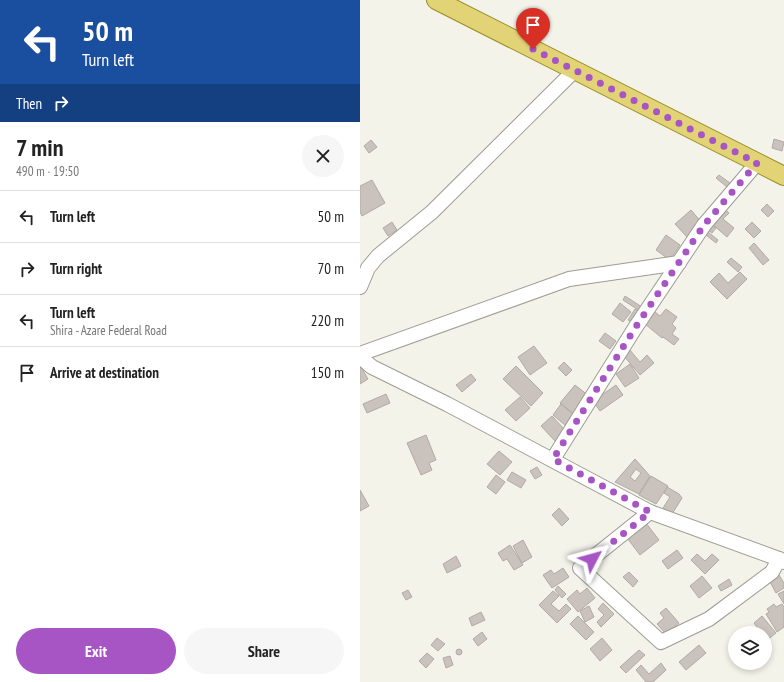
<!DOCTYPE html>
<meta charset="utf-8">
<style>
body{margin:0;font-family:"PT Sans Narrow",sans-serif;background:#f6f6f6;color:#222;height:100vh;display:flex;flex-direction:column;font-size:15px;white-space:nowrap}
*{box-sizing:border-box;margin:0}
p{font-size:13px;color:#767676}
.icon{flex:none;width:22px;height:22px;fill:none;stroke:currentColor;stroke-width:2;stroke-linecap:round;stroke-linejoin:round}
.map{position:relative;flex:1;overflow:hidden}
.sheet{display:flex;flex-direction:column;background:#fff;width:360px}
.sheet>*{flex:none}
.hud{background:#1a4fa0;color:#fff;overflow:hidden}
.fabs{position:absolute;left:368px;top:626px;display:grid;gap:8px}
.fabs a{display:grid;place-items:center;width:44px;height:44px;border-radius:50%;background:#fff;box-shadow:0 2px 6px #0003;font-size:20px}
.pin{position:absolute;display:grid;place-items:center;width:34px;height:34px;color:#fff;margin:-41px -17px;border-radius:50% 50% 50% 0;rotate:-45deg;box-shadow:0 0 4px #0007}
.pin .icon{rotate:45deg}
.me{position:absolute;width:44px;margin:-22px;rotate:51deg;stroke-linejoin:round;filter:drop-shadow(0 0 3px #0008)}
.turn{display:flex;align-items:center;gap:14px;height:84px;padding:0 16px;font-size:18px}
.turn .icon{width:52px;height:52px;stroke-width:2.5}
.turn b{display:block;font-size:28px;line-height:34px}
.then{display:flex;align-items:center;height:38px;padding:0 16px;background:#0003;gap:8px;font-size:15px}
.round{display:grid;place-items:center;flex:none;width:42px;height:42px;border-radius:21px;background:#f6f6f6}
.overview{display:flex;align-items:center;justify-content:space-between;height:68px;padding:0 16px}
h1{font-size:24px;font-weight:600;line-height:30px}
.button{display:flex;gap:8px;margin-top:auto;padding:8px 16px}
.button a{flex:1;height:46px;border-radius:24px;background:#a755c5;color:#fff;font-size:16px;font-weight:600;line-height:46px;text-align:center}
.button a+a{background:#f6f6f6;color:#222}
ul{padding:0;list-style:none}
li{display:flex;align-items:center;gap:12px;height:52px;padding:0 16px;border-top:1px solid #e0e0e0}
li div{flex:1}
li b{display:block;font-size:15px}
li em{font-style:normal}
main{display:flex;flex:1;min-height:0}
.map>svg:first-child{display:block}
.building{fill:#cac2bc;stroke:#b2aaa4;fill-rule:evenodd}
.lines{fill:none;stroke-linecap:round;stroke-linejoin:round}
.minor-casing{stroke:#9e9c94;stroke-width:16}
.major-casing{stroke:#9a8b24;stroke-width:20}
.minor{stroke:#fff;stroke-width:14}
.major{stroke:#e2d476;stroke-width:18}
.route{stroke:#a755c5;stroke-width:7;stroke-dasharray:0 12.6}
</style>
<main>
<section class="sheet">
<div class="hud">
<div class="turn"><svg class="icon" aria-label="left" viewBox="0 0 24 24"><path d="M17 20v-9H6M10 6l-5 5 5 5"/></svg><div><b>50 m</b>Turn left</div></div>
<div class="then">Then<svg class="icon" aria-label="right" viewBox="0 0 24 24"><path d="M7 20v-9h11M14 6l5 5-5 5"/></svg></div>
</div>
<div class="overview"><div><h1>7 min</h1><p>490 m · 19:50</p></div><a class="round"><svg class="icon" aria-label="close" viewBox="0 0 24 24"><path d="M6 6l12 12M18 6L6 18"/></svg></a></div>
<ul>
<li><svg class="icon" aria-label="left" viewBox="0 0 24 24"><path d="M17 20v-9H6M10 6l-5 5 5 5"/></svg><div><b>Turn left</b></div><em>50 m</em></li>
<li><svg class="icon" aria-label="right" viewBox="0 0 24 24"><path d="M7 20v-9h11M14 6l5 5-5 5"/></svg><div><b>Turn right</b></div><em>70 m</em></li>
<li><svg class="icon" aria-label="left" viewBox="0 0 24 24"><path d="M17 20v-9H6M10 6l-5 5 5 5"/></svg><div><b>Turn left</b><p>Shira - Azare Federal Road</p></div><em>220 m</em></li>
<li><svg class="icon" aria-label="arrive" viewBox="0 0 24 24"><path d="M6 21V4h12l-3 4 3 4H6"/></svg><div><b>Arrive at destination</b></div><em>150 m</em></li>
</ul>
<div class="button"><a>Exit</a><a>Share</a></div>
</section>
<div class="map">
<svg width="424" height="682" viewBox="0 0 424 682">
<rect width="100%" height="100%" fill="#f4f3ea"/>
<!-- building -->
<g class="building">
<path d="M414,139L424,142L422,151L412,148Z"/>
<path d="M11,140L17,147L9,153L4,146Z"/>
<path d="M359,175L370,183L367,187L356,178Z"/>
<path d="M12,180L25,203L2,216L0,212V186Z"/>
<path d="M407,204L414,211L408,217L401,210Z"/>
<path d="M364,208L369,213L363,219L374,228L367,237L351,223Z"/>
<path d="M331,210L342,223L327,237L315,224Z"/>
<path d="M32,222L37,230L28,236L23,228Z"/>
<path d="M392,222L401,231L394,238L385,229Z"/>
<path d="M351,224L356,228L352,233L347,229Z"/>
<path d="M348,232L358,240L356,243L346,235Z"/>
<path d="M306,235L320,245L310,260L296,250Z"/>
<path d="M394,243L409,260L403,265L389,248Z"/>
<path d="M371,258L382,267L378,272L367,262Z"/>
<path d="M380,272L387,279L367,299L350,282L359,273L368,283Z"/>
<path d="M265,296L282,307L280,311L263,300Z"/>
<path d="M260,303L271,312L263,322L252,314Z"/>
<path d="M275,309L281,312L275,324L268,320Z"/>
<path d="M306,309L317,317L312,324L316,328L312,334L319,339L314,345L303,337L302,338L285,324L294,311L300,316Z"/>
<path d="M245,333L256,341L250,349L239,341Z"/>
<path d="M174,346L187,363L170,375L158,357Z"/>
<path d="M269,349L280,362L287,355L294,363L280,375L263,355Z"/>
<path d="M204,362L212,370L206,376L198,368Z"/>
<path d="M270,364L279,378L265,387L256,374Z"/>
<path d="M156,366L183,393L171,406L143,379Z"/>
<path d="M0,367H1L8,379L0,384Z"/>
<path d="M111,374L116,380L102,392L96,385Z"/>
<path d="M215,385L229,396L214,414L200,403Z"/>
<path d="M256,385L263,395L240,411L233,401Z"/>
<path d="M26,394L30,403L7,413L3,404Z"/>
<path d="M160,397L170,408L156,421L145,410Z"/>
<path d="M201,404L214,415L206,426L193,415Z"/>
<path d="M192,416L206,431L195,441L181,426Z"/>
<path d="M66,435L76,460L69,463L72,470L61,475L47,443Z"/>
<path d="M139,451L152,462L140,475L127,464Z"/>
<path d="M275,459L290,476L279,494L255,482ZM276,469L281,473L275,481L270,477Z"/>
<path d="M177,467L182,475L175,479L170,471Z"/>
<path d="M152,472L166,480L161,488L147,480Z"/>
<path d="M136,475L145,482L136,494L127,487Z"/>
<path d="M291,476L308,486L296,504L279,495Z"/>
<path d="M307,487L319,494L322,498L312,514L303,508L310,497L304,493Z"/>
<path d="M0,490L9,506L0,511Z"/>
<path d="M199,508L209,519L202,526L192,515Z"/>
<path d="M286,523L299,540L280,555L267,538Z"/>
<path d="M163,540L172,557L162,563L153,546Z"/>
<path d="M150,545L163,565L154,570L147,559L143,561L138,553Z"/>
<path d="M317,550L323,558L308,569L302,561Z"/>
<path d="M337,554L345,561L352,554L359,560L345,574L331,560Z"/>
<path d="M96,556L101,566L87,573L83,564Z"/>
<path d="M203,568L209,577L192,588L183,575L191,570L194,574Z"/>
<path d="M269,572L278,581L273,587L263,577Z"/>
<path d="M417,572L424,583V588L416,593L408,578Z"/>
<path d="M342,576L352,588L339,598L330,586Z"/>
<path d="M369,579L372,585L361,591L358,586Z"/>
<path d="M198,586L206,594L202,598L195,590Z"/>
<path d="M227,588L235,598L218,612L207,599L217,590L220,594Z"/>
<path d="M48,590L52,597L46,600L42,593Z"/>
<path d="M193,591L199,596L191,604L199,611L206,604L211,609L197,623L179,605Z"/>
<path d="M424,591V604L418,594Z"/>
<path d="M243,603L254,614L241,627L237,622L244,615L238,609Z"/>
<path d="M414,604L416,607L422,604L424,607V627L417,632L406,614L409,612L407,609Z"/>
<path d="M229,606L234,617L225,622L220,611Z"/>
<path d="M306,608L319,623L306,634L297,624L304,618L300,613Z"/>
<path d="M121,612L125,620L112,626L109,618Z"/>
<path d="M218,616L234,632L226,640L210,624Z"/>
<path d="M402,616L416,633L407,640L405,638V633H401L394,623Z"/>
<path d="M122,632L127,639L118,646L113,639Z"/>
<path d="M77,638L85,644L78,651L71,645Z"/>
<path d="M242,638L252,650L240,661L230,649Z"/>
<path d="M339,645L346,653L326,670L319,662Z"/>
<circle cx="99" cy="652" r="3"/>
<path d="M279,650L285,655L266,673L260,667Z"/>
<path d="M67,653L74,659L66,668L59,661Z"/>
<path d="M90,656L93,665L86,668L83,658Z"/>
<path d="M301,663L306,670L293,682H286L276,670L281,665L289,674Z"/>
</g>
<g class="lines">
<!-- minor casing -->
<g class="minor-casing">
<g id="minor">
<path d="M0,287L8,268L18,256L72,212L215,70"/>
<path d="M0,354L209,279L319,263"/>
<path d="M0,357L12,367L87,404L290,512L419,559L424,562"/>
<path d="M193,459L275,328L344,225L397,163"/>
<path d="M290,512L220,568L301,642L349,619L412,572L419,559"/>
</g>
</g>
<!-- major casing -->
<g class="major-casing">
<path id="major" d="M76,0L424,176"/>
</g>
<!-- minor -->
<use href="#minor" class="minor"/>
<!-- major -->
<use href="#major" class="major"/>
</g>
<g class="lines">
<!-- route -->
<path class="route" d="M173,49L397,163L344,225L275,328L193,459L290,512L232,559"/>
</g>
</svg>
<div class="fabs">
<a><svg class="icon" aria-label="layers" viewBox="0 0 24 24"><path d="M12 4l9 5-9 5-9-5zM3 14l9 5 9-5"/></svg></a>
</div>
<div class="pin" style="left:173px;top:49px;background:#d93025"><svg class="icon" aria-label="arrive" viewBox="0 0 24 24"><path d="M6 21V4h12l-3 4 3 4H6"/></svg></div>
<svg class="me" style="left:232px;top:559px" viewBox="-20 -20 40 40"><path d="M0-17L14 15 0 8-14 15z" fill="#a755c5" stroke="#fff" stroke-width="4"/></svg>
</div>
</main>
